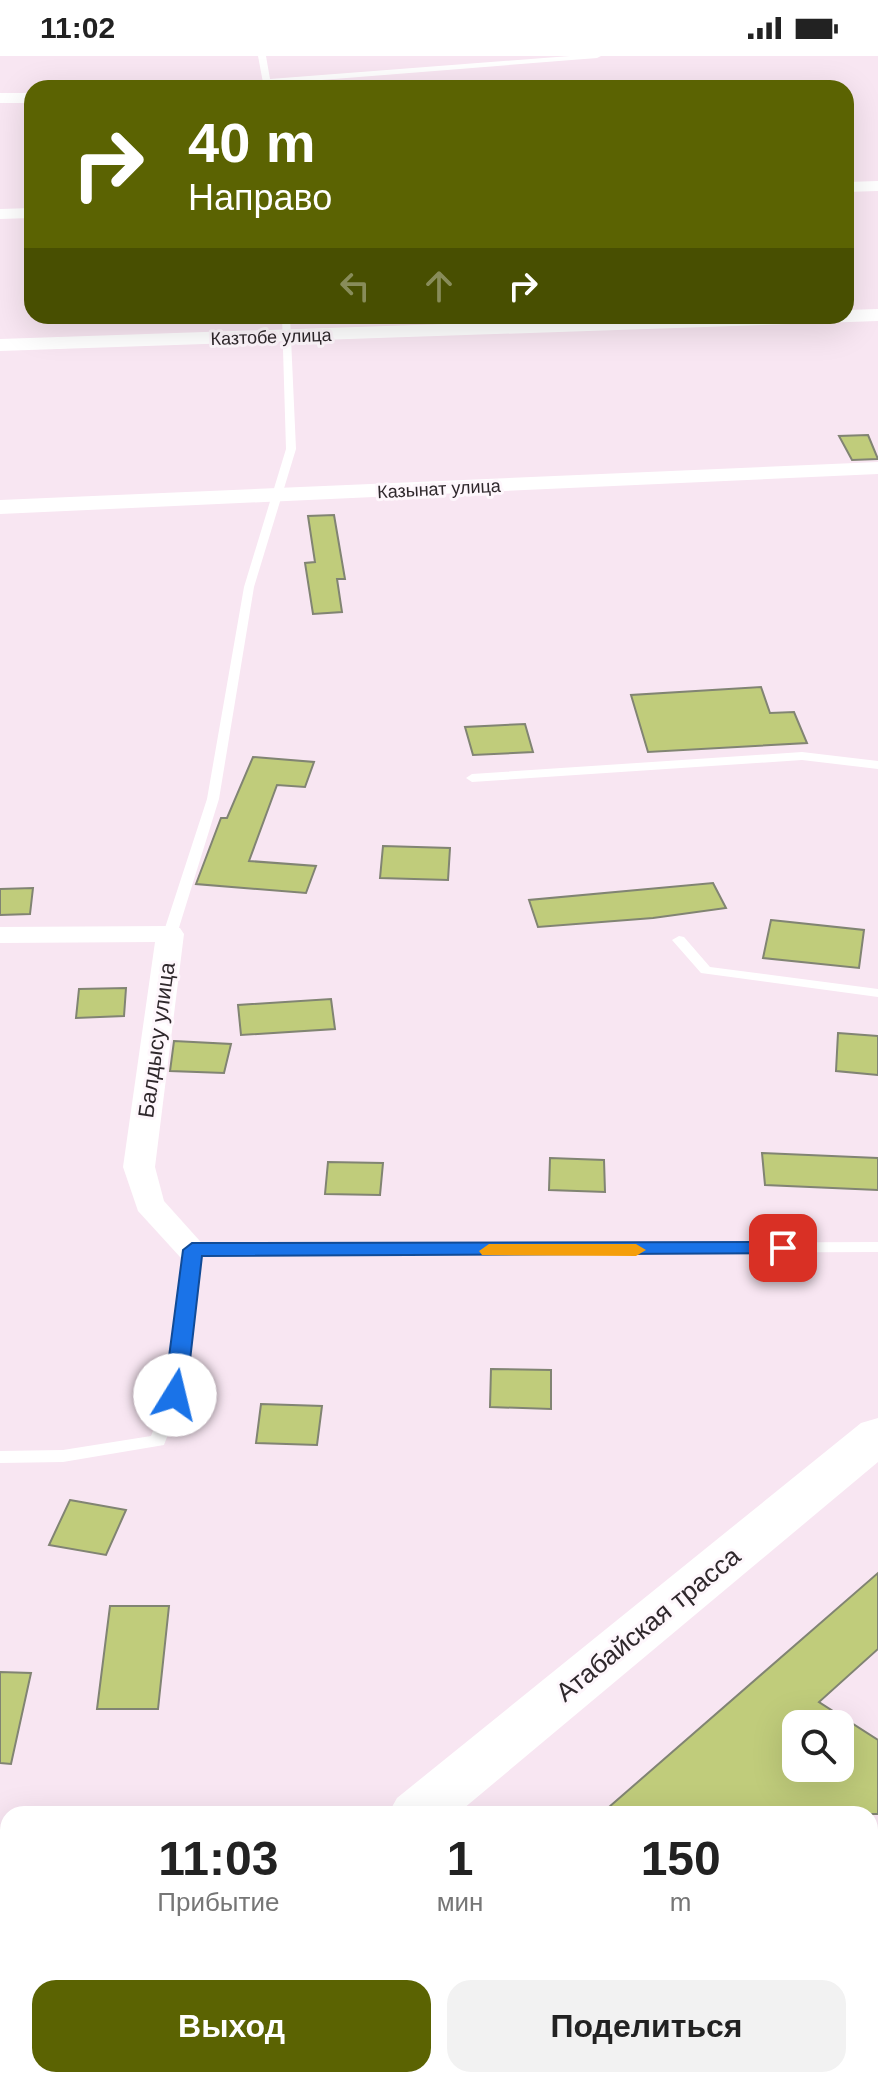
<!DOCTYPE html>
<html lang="ru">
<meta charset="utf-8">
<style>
body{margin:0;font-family:Helvetica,sans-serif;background:#f2f2f2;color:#222;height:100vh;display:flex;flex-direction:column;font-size:30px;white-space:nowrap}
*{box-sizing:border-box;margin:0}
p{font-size:26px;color:#767676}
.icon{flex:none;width:44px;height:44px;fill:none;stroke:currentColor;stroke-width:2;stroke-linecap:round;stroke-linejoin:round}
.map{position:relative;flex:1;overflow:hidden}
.side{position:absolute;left:0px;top:1750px;width:878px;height:282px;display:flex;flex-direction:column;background:#fff;border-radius:24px 24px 0 0;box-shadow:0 8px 32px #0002}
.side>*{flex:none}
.banner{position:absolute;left:24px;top:24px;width:830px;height:244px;border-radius:24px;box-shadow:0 8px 32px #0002;background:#5b6302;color:#fff;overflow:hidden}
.buttons{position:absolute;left:782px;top:1654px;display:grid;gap:16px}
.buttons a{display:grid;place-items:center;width:72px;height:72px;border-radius:16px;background:#fff;box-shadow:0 8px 32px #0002;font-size:40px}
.pin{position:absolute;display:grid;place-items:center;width:68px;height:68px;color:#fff;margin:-34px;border-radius:16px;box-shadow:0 4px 12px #0006}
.me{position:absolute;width:88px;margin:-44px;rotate:9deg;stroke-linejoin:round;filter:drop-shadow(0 0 6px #0008)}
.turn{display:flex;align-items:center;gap:28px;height:168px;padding:0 32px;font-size:36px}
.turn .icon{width:104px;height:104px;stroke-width:2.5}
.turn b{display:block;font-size:56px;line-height:68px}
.lanes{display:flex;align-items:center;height:76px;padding:0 32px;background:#0003;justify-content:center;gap:40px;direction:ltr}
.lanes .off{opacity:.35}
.eta{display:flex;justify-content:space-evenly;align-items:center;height:136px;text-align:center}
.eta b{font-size:48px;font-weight:800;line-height:56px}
.button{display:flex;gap:16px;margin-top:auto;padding:16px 32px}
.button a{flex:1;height:92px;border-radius:24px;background:#5b6302;color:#fff;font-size:32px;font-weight:800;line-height:92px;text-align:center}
.button a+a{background:#f2f2f2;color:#222}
.status{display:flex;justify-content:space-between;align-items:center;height:56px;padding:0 40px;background:#fff;direction:ltr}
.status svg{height:22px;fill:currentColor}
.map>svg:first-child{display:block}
.building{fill:#c0cc7b;stroke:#818473;stroke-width:2;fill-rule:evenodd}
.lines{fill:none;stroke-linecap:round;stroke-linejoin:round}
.lane{fill:#fff;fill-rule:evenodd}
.street{fill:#fff;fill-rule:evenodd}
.secondary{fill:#fff;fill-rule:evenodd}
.route{fill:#1a73e8;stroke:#114b97;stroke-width:2}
.slow{fill:#f59e0b}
.labels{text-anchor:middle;stroke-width:6;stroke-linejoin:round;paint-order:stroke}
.far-street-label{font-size:18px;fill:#2f282c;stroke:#fef7fc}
.street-label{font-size:22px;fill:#2f282c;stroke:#fef7fc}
.near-street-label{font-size:26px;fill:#2f282c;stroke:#fef7fc}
</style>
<div class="status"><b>11:02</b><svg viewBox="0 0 49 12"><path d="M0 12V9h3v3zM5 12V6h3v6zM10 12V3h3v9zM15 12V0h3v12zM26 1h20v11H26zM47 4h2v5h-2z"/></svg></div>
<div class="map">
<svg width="878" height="2031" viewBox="0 0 878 2031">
<rect width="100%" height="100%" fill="#f8e6f2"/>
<!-- building -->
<g class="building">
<path d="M868,379L878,403L852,404L839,380Z"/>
<path d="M334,459L345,523H337L342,556L313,558L305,507L315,506L308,460Z"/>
<path d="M761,631L770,657L794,656L807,687L648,696L631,639Z"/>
<path d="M525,668L533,696L473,699L465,671Z"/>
<path d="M253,701L314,706L305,731L277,729L249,805L316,810L306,837L196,828L221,762H227Z"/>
<path d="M383,790L450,792L448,824L380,822Z"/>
<path d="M713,827L726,852L653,862L538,871L529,844Z"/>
<path d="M33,832L30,858L0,859V833Z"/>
<path d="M771,864L864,874L859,912L763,902Z"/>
<path d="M126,932L124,960L76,962L79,933Z"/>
<path d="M331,943L335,973L241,979L238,949Z"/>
<path d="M838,977L878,980V1019L836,1015Z"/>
<path d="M174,985L231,988L224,1017L170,1015Z"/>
<path d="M762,1097L878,1102V1134L765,1129Z"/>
<path d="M550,1102L604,1104L605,1136L549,1134Z"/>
<path d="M328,1106L383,1107L380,1139L325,1138Z"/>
<path d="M491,1313L551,1314V1353L490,1351Z"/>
<path d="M261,1348L322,1350L317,1389L256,1387Z"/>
<path d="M70,1444L126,1454L106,1499L49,1489Z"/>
<path d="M878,1517V1593L819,1646L878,1684V1758H601ZM796,1668H840V1712H796Z"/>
<path d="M110,1550H169L158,1653H97Z"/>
<path d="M0,1616L31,1617L11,1708L0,1707Z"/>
</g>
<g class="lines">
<!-- lane -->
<g class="lane">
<path d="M258,0H266L270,23L570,0H601L597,2L271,28L272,32H264Z"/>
<path d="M282,260H290L296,393L254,531L219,743L177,878L170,882L163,878L207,743L244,531L286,393Z"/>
<path d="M802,696L878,705V713L802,704L472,726L466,722L472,718Z"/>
<path d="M679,880L684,881L710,911L878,933V941L701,917L672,884Z"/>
<path d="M878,1186V1196L199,1199L183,1339L164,1389L63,1406L0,1407V1395L63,1394L151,1380L167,1339L184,1194L192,1189Z"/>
<path d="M0,1842L8,1844V1860L0,1858Z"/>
</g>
<!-- street -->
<g class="street">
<rect x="0" y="37" width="32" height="10"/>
<path d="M878,125V135L846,136V126Z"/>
<path d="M32,152V162L0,163V153Z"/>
<path d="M878,253V265L0,295V283L681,260H846V254Z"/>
<path d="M878,406V418L0,458V444Z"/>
<path d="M170,870L180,872L184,878L155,1111L164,1145L208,1194L204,1201L192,1204L180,1201L138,1155L123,1111L155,886L0,887V871Z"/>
</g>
<!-- secondary -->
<g class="secondary">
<path d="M878,1362V1406L457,1758H388L397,1742L861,1367Z"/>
<path d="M111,2024H176L173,2031H108Z"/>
</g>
</g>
<!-- route -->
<path class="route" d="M783,1186L790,1188L793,1192L790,1197L202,1200L186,1339L175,1346L164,1339L183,1194L192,1187Z"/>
<!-- slow -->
<path class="slow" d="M489,1188H636L646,1194L636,1200L482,1199L479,1195Z"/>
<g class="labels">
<!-- far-street labels -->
<g class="far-street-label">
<text transform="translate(271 281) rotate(-2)" y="6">Казтобе улица</text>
<text transform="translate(439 433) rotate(-3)" y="6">Казынат улица</text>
</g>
<!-- street labels -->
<g class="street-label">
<text transform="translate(156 984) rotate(-82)" y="8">Балдысу улица</text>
</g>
<!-- near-street labels -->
<g class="near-street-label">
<text transform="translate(648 1568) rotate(-39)" y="9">Атабайская трасса</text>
</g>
</g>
</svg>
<div class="buttons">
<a><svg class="icon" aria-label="search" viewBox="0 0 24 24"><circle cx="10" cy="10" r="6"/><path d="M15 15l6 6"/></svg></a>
</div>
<div class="pin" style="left:783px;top:1192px;background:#d93025"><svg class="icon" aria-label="arrive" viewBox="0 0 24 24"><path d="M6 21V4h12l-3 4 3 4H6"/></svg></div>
<svg class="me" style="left:175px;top:1339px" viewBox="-20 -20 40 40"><circle r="19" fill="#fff"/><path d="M0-13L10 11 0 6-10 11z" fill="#1a73e8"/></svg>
<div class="banner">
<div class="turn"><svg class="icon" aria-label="right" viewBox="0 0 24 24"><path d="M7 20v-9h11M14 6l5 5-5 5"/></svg><div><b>40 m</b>Направо</div></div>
<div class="lanes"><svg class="icon off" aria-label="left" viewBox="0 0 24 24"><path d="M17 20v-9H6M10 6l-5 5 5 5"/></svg><svg class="icon off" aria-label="ahead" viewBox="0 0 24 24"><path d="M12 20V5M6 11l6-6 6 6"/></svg><svg class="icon" aria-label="right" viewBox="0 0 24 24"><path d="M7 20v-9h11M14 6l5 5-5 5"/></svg></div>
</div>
<section class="side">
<div class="eta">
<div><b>11:03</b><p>Прибытие</p></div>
<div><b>1</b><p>мин</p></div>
<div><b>150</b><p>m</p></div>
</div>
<div class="button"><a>Выход</a><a>Поделиться</a></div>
</section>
</div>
